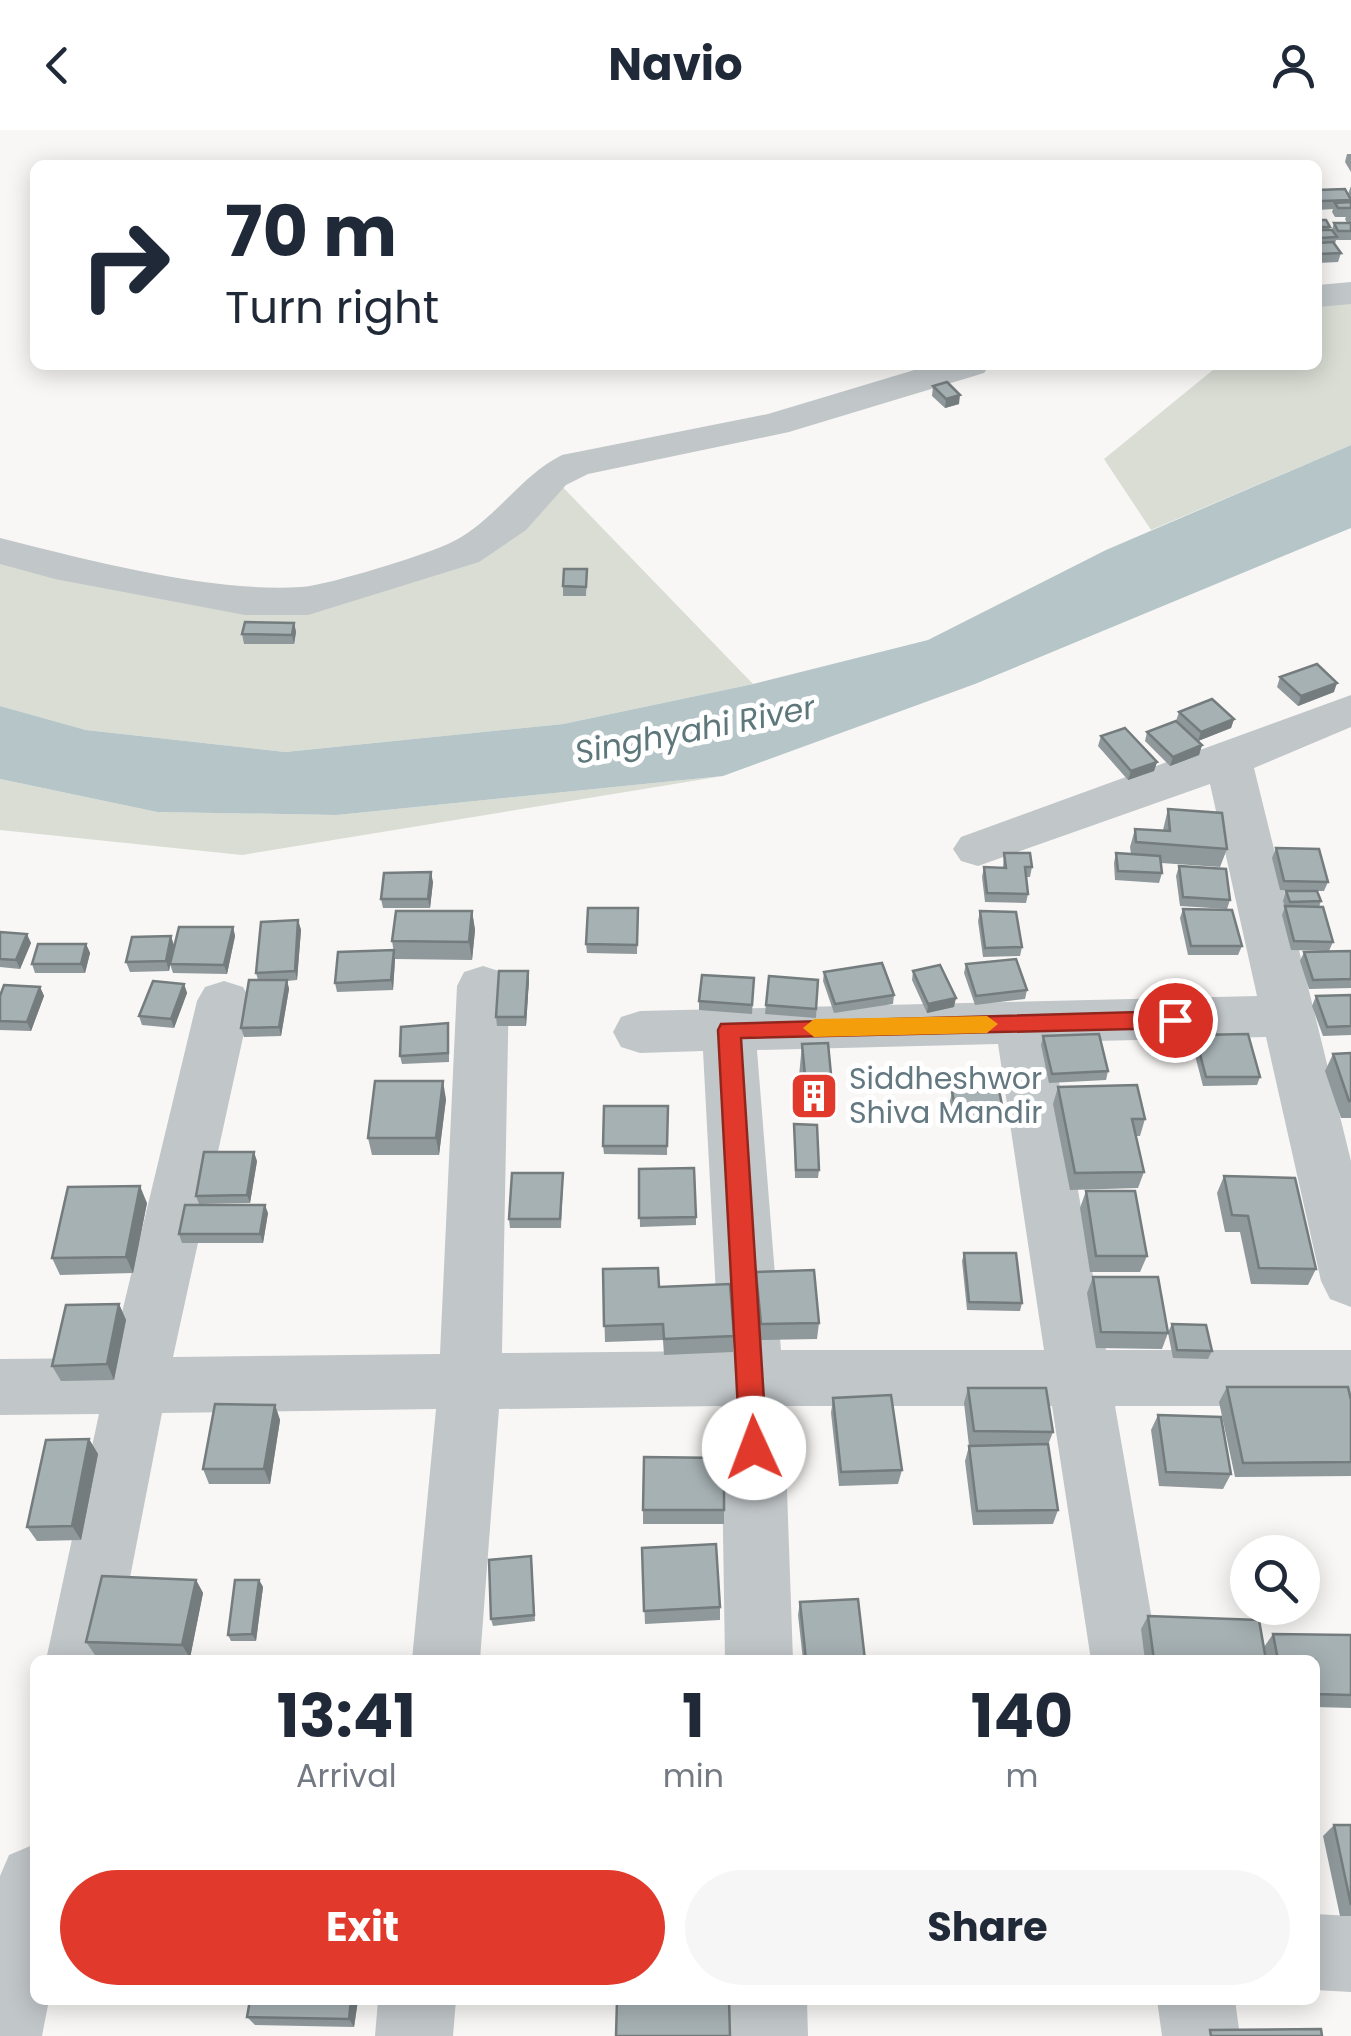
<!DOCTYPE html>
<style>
body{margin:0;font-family:Poppins,sans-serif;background:#f6f6f7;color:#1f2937;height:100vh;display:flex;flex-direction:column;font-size:38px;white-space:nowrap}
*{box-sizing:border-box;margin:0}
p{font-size:32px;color:#747a83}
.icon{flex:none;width:55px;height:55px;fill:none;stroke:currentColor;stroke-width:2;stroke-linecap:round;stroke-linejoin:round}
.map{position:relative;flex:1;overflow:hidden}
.drawer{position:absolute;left:30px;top:1525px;width:1290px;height:350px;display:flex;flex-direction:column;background:#fff;border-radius:15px;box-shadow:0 5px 25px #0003}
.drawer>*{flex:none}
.banner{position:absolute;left:30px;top:30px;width:1292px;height:210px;border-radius:15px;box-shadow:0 5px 25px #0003;background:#fff;color:#1f2937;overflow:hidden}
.controls{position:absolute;left:1230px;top:1405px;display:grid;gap:20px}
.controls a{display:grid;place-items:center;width:90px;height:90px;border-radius:50%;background:#fff;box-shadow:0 5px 25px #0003;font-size:50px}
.pin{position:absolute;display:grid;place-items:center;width:85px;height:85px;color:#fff;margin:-42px;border:5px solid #fff;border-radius:50%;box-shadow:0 2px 10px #0007}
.me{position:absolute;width:110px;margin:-55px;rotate:358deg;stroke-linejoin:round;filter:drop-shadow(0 0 8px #0008)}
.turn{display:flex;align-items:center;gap:35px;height:210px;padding:0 30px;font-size:45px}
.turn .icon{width:130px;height:130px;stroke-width:2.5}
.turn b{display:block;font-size:70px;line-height:85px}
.eta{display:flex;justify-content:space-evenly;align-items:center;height:170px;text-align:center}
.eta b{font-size:60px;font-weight:700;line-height:70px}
.cta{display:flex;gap:20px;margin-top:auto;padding:20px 30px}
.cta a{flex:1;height:115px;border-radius:60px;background:#e13a2c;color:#fff;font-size:40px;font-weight:700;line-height:115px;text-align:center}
.cta a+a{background:#f6f6f7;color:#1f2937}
header{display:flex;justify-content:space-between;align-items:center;height:130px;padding:0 30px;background:#fff;font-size:45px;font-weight:700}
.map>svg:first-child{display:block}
.green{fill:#d9ddd4}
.water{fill:#b6c6c8}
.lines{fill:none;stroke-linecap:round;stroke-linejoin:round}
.minor{fill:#c1c6c9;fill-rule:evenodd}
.wall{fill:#8f989b}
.shaded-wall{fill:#747c7e}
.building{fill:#a6b1b4;stroke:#747c7e;stroke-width:2.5}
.route{fill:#e13a2c;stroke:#92261d;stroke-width:2.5}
.slow{fill:#f59e0b}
.labels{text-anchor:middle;stroke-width:10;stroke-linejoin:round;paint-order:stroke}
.poi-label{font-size:30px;fill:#637880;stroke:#fff;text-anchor:start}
.water-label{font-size:32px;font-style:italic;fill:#5e777a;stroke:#fff}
</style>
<header><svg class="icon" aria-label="back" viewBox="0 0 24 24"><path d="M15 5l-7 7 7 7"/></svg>Navio<svg class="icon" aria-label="person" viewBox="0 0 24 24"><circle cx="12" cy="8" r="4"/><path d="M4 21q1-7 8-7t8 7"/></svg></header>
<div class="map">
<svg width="1351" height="1906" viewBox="0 0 1351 1906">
<rect width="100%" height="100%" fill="#f8f7f5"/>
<!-- green -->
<g class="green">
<path d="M1351,163V315L1151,400L1104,329L1219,235H1318V166Z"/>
<path d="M552,346L753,554L563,594L285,622L86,600L0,576V421L245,471L464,423Z"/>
<path d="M723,646L242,725L0,700V649L157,682L337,685Z"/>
</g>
<!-- water -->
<path class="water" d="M1351,315V398L975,554L723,646L337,685L157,682L0,649V576L86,600L285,622L563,594L753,554L928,510L1106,420Z"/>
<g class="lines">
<!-- minor -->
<g class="minor">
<path d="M1351,152V174L1318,177V155Z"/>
<path d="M931,235H990L984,243L789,302L588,344L566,355L526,400L479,432L308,485H245L55,449L0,434V408C87,430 213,463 301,457C326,456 424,425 448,414C494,393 518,347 562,325L768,284Z"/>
<path d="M1351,565V597L1254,638L1351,1031V1177L1330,1169L1321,1151L1266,907L1052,912L1106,1220H1351V1276H1115L1159,1530H1091L1052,1276H784L793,1530H725L721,1276L499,1279L480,1530H412L436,1279L162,1283L114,1530H46L99,1284L0,1285V1229L111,1228L197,871L205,857L224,851L243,857L251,871L173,1227L440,1224L457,856L464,842L483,836L502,842L509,856L502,1223L719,1221L703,921L640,923L621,917L613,902L621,887L640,881L1257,866L1210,654L978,736L961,731L953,719L961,707ZM998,914L1044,1220H781L757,920Z"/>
<path d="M35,1714V1870H49L42,1906H0V1746L9,1725Z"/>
<path d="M1315,1784L1351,1786V1862L1315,1860Z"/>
<path d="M378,1870H456L453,1906H375Z"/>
<path d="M729,1870H807L808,1906H730Z"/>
<path d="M1157,1870H1235L1240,1906H1162Z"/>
</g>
</g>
<!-- wall -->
<g class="wall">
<path d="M1347,24H1351V42L1345,32Z"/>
<path d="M1351,56V110H1336L1335,114L1341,123L1338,132L1318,133V90L1330,97L1329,100H1332L1334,93H1347L1345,89L1346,87H1335L1332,82L1333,79L1318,80V60L1348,64Z"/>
<path d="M933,256L959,274L945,278L932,266Z"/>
<path d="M587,439L586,466H563V456Z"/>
<path d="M294,493L296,502L294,514H244L242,504Z"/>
<path d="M1280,547L1334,562L1298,576L1277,557Z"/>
<path d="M1179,582L1234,589L1231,598L1198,611L1202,615L1199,625L1170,636L1145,611L1147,602L1176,591Z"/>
<path d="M1101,606L1157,632L1154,641L1128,650L1098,616Z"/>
<path d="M1168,679L1227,719L1220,737L1161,733L1162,743L1159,753L1115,750L1114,733L1116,723L1131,724L1130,717L1135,699L1163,700Z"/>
<path d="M1276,718L1328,752L1324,761H1317L1321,771L1319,777L1333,812L1329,821L1291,820L1282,785L1285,777L1283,771L1286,761H1317L1280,760L1272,728Z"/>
<path d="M1004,723L1032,737L1030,747H1026L1028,764L1026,773L985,772L982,747L984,737L1003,738Z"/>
<path d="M1179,736L1230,770L1227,779L1180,776L1176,746Z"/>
<path d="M433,752L430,778H383L381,769Z"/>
<path d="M638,778L637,824L587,823L586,814Z"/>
<path d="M1183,779L1242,816L1238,825H1188L1180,788Z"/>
<path d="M472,781L475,800L472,830L395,829L392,811Z"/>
<path d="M980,781L1022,817L1020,826L983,827L978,791Z"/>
<path d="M298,790L301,800L297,850L287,851L289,859L281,906L244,907L241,898L258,850L256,843Z"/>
<path d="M233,797L235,806L227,844L173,843L170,834Z"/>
<path d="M0,802L31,813L20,839L0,837Z"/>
<path d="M86,814L90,823L85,843H35L32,834Z"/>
<path d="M174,815L169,841L130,842L126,832Z"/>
<path d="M1351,821V858L1309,859L1300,831L1304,822Z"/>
<path d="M395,829L393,860L337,862L335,853Z"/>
<path d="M966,834L1027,860L1025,869L975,875L964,843Z"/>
<path d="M913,841L954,877L927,883L912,850Z"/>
<path d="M824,842L894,865L893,874L834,883L823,851Z"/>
<path d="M769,846L818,850L816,888L765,884Z"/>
<path d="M754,848L752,884L699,880V871Z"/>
<path d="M529,850L526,896H497L496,887Z"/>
<path d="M184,854L187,863L174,898L142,895L139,886Z"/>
<path d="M40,857L44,866L31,901L0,900V866Z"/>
<path d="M1351,865V905L1323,906L1312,876L1316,866Z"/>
<path d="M449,902V932L402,934L400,926Z"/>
<path d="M1195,905L1260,947L1257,955L1203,956L1192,914Z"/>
<path d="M1043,906L1108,941L1106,950L1049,953L1041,915Z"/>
<path d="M802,914L832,955L829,986L803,987L799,946Z"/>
<path d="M1351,923V988H1341L1325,941L1333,924Z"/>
<path d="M1058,957L1145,989L1140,1006H1136L1144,1042L1138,1058L1070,1060L1053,974Z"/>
<path d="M952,962L1003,980L1000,989L954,990L950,971Z"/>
<path d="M446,969L439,1025H372L368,1008Z"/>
<path d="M668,976L667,1025L604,1024L603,1016Z"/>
<path d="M794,994L819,1040L818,1048H795Z"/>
<path d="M257,1031L250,1073L199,1074L196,1066Z"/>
<path d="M639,1039L696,1087V1095L640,1097Z"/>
<path d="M1224,1046L1316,1139L1308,1155L1251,1154L1240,1102H1225L1217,1063Z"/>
<path d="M563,1052L561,1098H510L509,1089Z"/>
<path d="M1086,1061L1147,1126L1140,1142H1090L1080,1078Z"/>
<path d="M147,1073L133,1143L60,1145L52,1128Z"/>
<path d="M268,1083L263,1113H182L179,1104Z"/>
<path d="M964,1123L1022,1173L1020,1181L967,1180L962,1131Z"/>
<path d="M603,1139L659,1157L734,1206L733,1222L664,1225L663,1210L605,1212Z"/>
<path d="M756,1142L819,1193L817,1209L759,1210L755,1158Z"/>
<path d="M1093,1147L1168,1202L1172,1194L1212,1221L1208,1229L1173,1228L1168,1203L1162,1219L1096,1218L1087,1163Z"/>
<path d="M119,1174L126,1190L114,1250L61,1251L52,1236Z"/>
<path d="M1227,1257L1351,1270V1346L1235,1347L1219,1272Z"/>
<path d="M968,1258L1053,1302L1048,1315L1058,1380L1053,1394L973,1395L965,1331L969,1316L964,1273Z"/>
<path d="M833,1268L902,1340L898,1354L839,1356L831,1283Z"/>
<path d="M275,1275L280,1290L270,1354H209L203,1339Z"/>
<path d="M1158,1285L1231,1344L1223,1359L1159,1356L1151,1300Z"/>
<path d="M89,1309L98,1324L81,1410L37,1411L27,1397Z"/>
<rect x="643" y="1380" width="81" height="14"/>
<path d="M642,1418L720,1477V1490L645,1494Z"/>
<path d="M532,1433L535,1491L493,1496L491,1489Z"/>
<path d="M196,1450L203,1463L190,1528L95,1525L86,1512Z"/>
<path d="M259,1450L263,1457L256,1511H231L228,1505Z"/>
<path d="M800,1472L865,1530H803L798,1485Z"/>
<path d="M1148,1486L1266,1530H1145L1141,1499Z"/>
<path d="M1273,1504L1351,1505V1578L1315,1577V1530H1266L1264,1517Z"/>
<path d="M1334,1695H1351V1786H1340L1323,1706Z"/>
<path d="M358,1870L354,1897L255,1895L247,1887Z"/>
</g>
<!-- shaded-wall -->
<g class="shaded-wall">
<path d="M960,265L959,274L945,278L946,269Z"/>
<path d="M294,493L296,502L294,514L292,505Z"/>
<path d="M1337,553L1334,562L1298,576L1301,566Z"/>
<path d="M1234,589L1231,598L1198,611L1201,602Z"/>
<path d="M1202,615L1199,625L1170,636L1173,627Z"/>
<path d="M1157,632L1154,641L1128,650L1131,641Z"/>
<path d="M431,742L433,752L430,778L428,769Z"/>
<path d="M472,781L475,800L472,830L469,812Z"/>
<path d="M298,790L301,800L297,850L295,841Z"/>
<path d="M233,797L235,806L227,844L224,835Z"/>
<path d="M27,804L31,813L20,839L16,830Z"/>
<path d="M171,806L174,815L169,841L166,831Z"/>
<path d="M86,814L90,823L85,843L81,834Z"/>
<path d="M394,820L395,829L393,860L391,850Z"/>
<path d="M528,841L529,850L526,896L525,887Z"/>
<path d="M287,850L289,859L281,906L279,897Z"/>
<path d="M184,854L187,863L174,898L171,889Z"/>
<path d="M40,857L44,866L31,901L27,892Z"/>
<path d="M956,868L954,877L927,883L928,874Z"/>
<path d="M443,951L446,969L439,1025L436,1008Z"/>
<path d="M254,1022L257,1031L250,1073L247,1065Z"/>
<path d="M140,1056L147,1073L133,1143L126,1127Z"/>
<path d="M265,1075L268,1083L263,1113L260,1104Z"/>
<path d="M119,1174L126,1190L114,1250L107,1234Z"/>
<path d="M275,1275L280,1290L270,1354L264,1339Z"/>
<path d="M89,1309L98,1324L81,1410L72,1396Z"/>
<path d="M196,1450L203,1463L190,1528L182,1515Z"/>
<path d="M259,1450L263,1457L256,1511L252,1504Z"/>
<path d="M351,1870H358L354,1897L349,1889Z"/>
</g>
<!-- building -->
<g class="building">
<path d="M1345,59L1351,70L1321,71L1318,65V60Z"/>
<path d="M1351,72V78H1338L1335,73Z"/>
<path d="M1318,90H1326L1330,97H1318Z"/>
<path d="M1334,93H1351V101H1338Z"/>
<path d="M1318,100H1332L1337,107L1320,108Z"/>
<path d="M1333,112L1341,123L1318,124V113Z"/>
<path d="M947,252L960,265L946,269L933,256Z"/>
<path d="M564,439H587L586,457L563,456Z"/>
<path d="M245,492L294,493L292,505L242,504Z"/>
<path d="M1317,534L1337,553L1301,566L1280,547Z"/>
<path d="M1212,569L1234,589L1201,602L1179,582Z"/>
<path d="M1176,591L1202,615L1173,627L1147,602Z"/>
<path d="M1125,598L1157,632L1131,641L1101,606Z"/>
<path d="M1168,679L1222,683L1227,719L1136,712L1135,699L1170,701Z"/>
<path d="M1276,718L1319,719L1328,752L1284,751Z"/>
<path d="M1004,723H1030L1032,737H1025L1028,764L987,763L984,737L1006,738Z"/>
<path d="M1116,723L1160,726L1162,743L1118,741Z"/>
<path d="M1179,736L1226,739L1230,770L1183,767Z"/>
<path d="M431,742L428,769H381L384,743Z"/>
<path d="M1286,761H1317L1321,771L1290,772Z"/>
<path d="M1285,776L1323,777L1333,812L1294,811Z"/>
<path d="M588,778H638L637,815L586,814Z"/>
<path d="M1183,779L1232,780L1242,816H1191Z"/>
<path d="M396,781H472L469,812L392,811Z"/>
<path d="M980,781L1016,782L1022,817L985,818Z"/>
<path d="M298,790L295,841L256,843L261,792Z"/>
<path d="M179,797H233L224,835L170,834Z"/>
<path d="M0,802L27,804L16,830L0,829Z"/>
<path d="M171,806L166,831L126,832L132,807Z"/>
<path d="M38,814H86L81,834H32Z"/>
<path d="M394,820L391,850L335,853L338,822Z"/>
<path d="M1351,821V849L1313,850L1304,822Z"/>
<path d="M1016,829L1027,860L976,866L966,834Z"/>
<path d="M882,833L894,865L835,874L824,842Z"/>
<path d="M940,835L956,868L928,874L913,841Z"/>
<path d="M499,841H528L525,887H496Z"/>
<path d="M702,845L754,848L752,875L699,871Z"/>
<path d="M769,846L818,850L816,879L766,875Z"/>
<path d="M249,850H287L279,897L241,898Z"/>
<path d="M153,851L184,854L171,889L139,886Z"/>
<path d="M4,855L40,857L27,892L0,891V866Z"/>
<path d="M1351,865V896L1327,897L1316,866Z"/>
<path d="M448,893V923L400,926L401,897Z"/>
<path d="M1099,904L1108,941L1052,944L1043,906Z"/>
<path d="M1248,904L1260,947H1206L1195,905Z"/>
<path d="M828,913L832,955L806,956L802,914Z"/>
<path d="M1351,923V971H1349L1333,924Z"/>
<path d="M375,951H443L436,1008H368Z"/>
<path d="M1137,955L1145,989H1132L1144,1042L1075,1043L1058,957Z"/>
<path d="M999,960L1003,980L956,981L952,962Z"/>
<path d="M604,976H668L667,1016H603Z"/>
<path d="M794,994L817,995L819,1040H796Z"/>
<path d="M204,1022H254L247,1065L196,1066Z"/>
<path d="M694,1038L696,1087L639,1088V1039Z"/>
<path d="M512,1043H563L560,1089H509Z"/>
<path d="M1224,1046L1295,1048L1316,1139L1259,1138L1248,1086L1232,1085Z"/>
<path d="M140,1056L126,1127L52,1128L68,1057Z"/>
<path d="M1086,1061H1135L1147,1126H1096Z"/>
<path d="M185,1075H265L260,1104H179Z"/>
<path d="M964,1123H1016L1022,1173L969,1172Z"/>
<path d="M658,1138L659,1157L730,1154L734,1206L664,1209L663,1194L604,1196L603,1139Z"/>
<path d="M814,1140L819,1193L761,1194L756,1142Z"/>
<path d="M1093,1147H1158L1168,1203L1101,1202Z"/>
<path d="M119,1174L107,1234L52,1236L66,1175Z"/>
<path d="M1172,1194L1206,1195L1212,1221L1177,1220Z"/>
<path d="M1227,1257H1348L1351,1270V1332L1243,1333Z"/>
<path d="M968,1258H1046L1053,1302L974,1301Z"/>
<path d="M891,1265L902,1340L841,1342L833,1268Z"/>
<path d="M215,1274L275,1275L264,1339H203Z"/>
<path d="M1158,1285L1221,1287L1231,1344L1166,1342Z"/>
<path d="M89,1309L72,1396L27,1397L46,1310Z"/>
<path d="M1048,1314L1058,1380L977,1381L969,1316Z"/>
<path d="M644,1327L724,1328V1380H643Z"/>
<path d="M716,1414L720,1477L644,1481L642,1418Z"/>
<path d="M531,1426L534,1485L491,1489L489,1430Z"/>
<path d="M102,1446L196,1450L182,1515L86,1512Z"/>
<path d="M235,1450H259L252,1504L228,1505Z"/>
<path d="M858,1469L865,1530H806L800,1472Z"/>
<path d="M1148,1486L1259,1490L1266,1530H1154Z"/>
<path d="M1273,1504L1351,1505V1565L1315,1564V1530H1278Z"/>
<path d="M1334,1695H1351V1775Z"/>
<path d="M250,1870H351L349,1889L247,1887Z"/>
<path d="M617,1870H729L730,1906H616Z"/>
<path d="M1321,1899L1322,1906H1211L1210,1900Z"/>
</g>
<!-- route -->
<path class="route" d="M1175,881L1186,890L1175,898L741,908L767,1318L763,1327L754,1330L744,1327L740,1318L718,900L721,894Z"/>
<!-- slow -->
<path class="slow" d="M987,886L998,894L987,903L814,907L803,898L814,889Z"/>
<!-- icons -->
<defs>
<g id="building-square" transform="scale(2.5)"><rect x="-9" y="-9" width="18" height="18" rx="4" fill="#e13a2c" stroke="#fff"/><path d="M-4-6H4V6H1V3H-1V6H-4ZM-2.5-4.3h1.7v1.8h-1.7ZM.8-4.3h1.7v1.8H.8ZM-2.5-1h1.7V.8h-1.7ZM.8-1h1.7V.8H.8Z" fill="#fff"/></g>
</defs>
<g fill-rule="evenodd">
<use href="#building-square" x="814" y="966"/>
</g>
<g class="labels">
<!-- poi labels -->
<g class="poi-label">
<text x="849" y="959">Siddheshwor<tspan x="849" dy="34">Shiva Mandir</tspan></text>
</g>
<!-- water labels -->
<g class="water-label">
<text transform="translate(695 600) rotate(-11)" y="11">Singhyahi River</text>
</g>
</g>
</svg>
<div class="controls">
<a><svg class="icon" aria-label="search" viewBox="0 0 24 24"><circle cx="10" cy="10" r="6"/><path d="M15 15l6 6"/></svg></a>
</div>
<div class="pin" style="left:1175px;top:890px;background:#d93025"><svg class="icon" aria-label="arrive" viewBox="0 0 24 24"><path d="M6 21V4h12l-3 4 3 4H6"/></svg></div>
<svg class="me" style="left:754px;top:1318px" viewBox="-20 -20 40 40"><circle r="19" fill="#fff"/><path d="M0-13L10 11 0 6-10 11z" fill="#e13a2c"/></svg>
<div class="banner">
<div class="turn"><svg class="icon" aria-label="right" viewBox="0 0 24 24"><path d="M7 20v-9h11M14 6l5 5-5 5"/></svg><div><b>70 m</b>Turn right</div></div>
</div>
<section class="drawer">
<div class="eta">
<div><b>13:41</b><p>Arrival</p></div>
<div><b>1</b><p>min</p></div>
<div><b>140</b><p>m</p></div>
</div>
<div class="cta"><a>Exit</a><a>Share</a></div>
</section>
</div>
